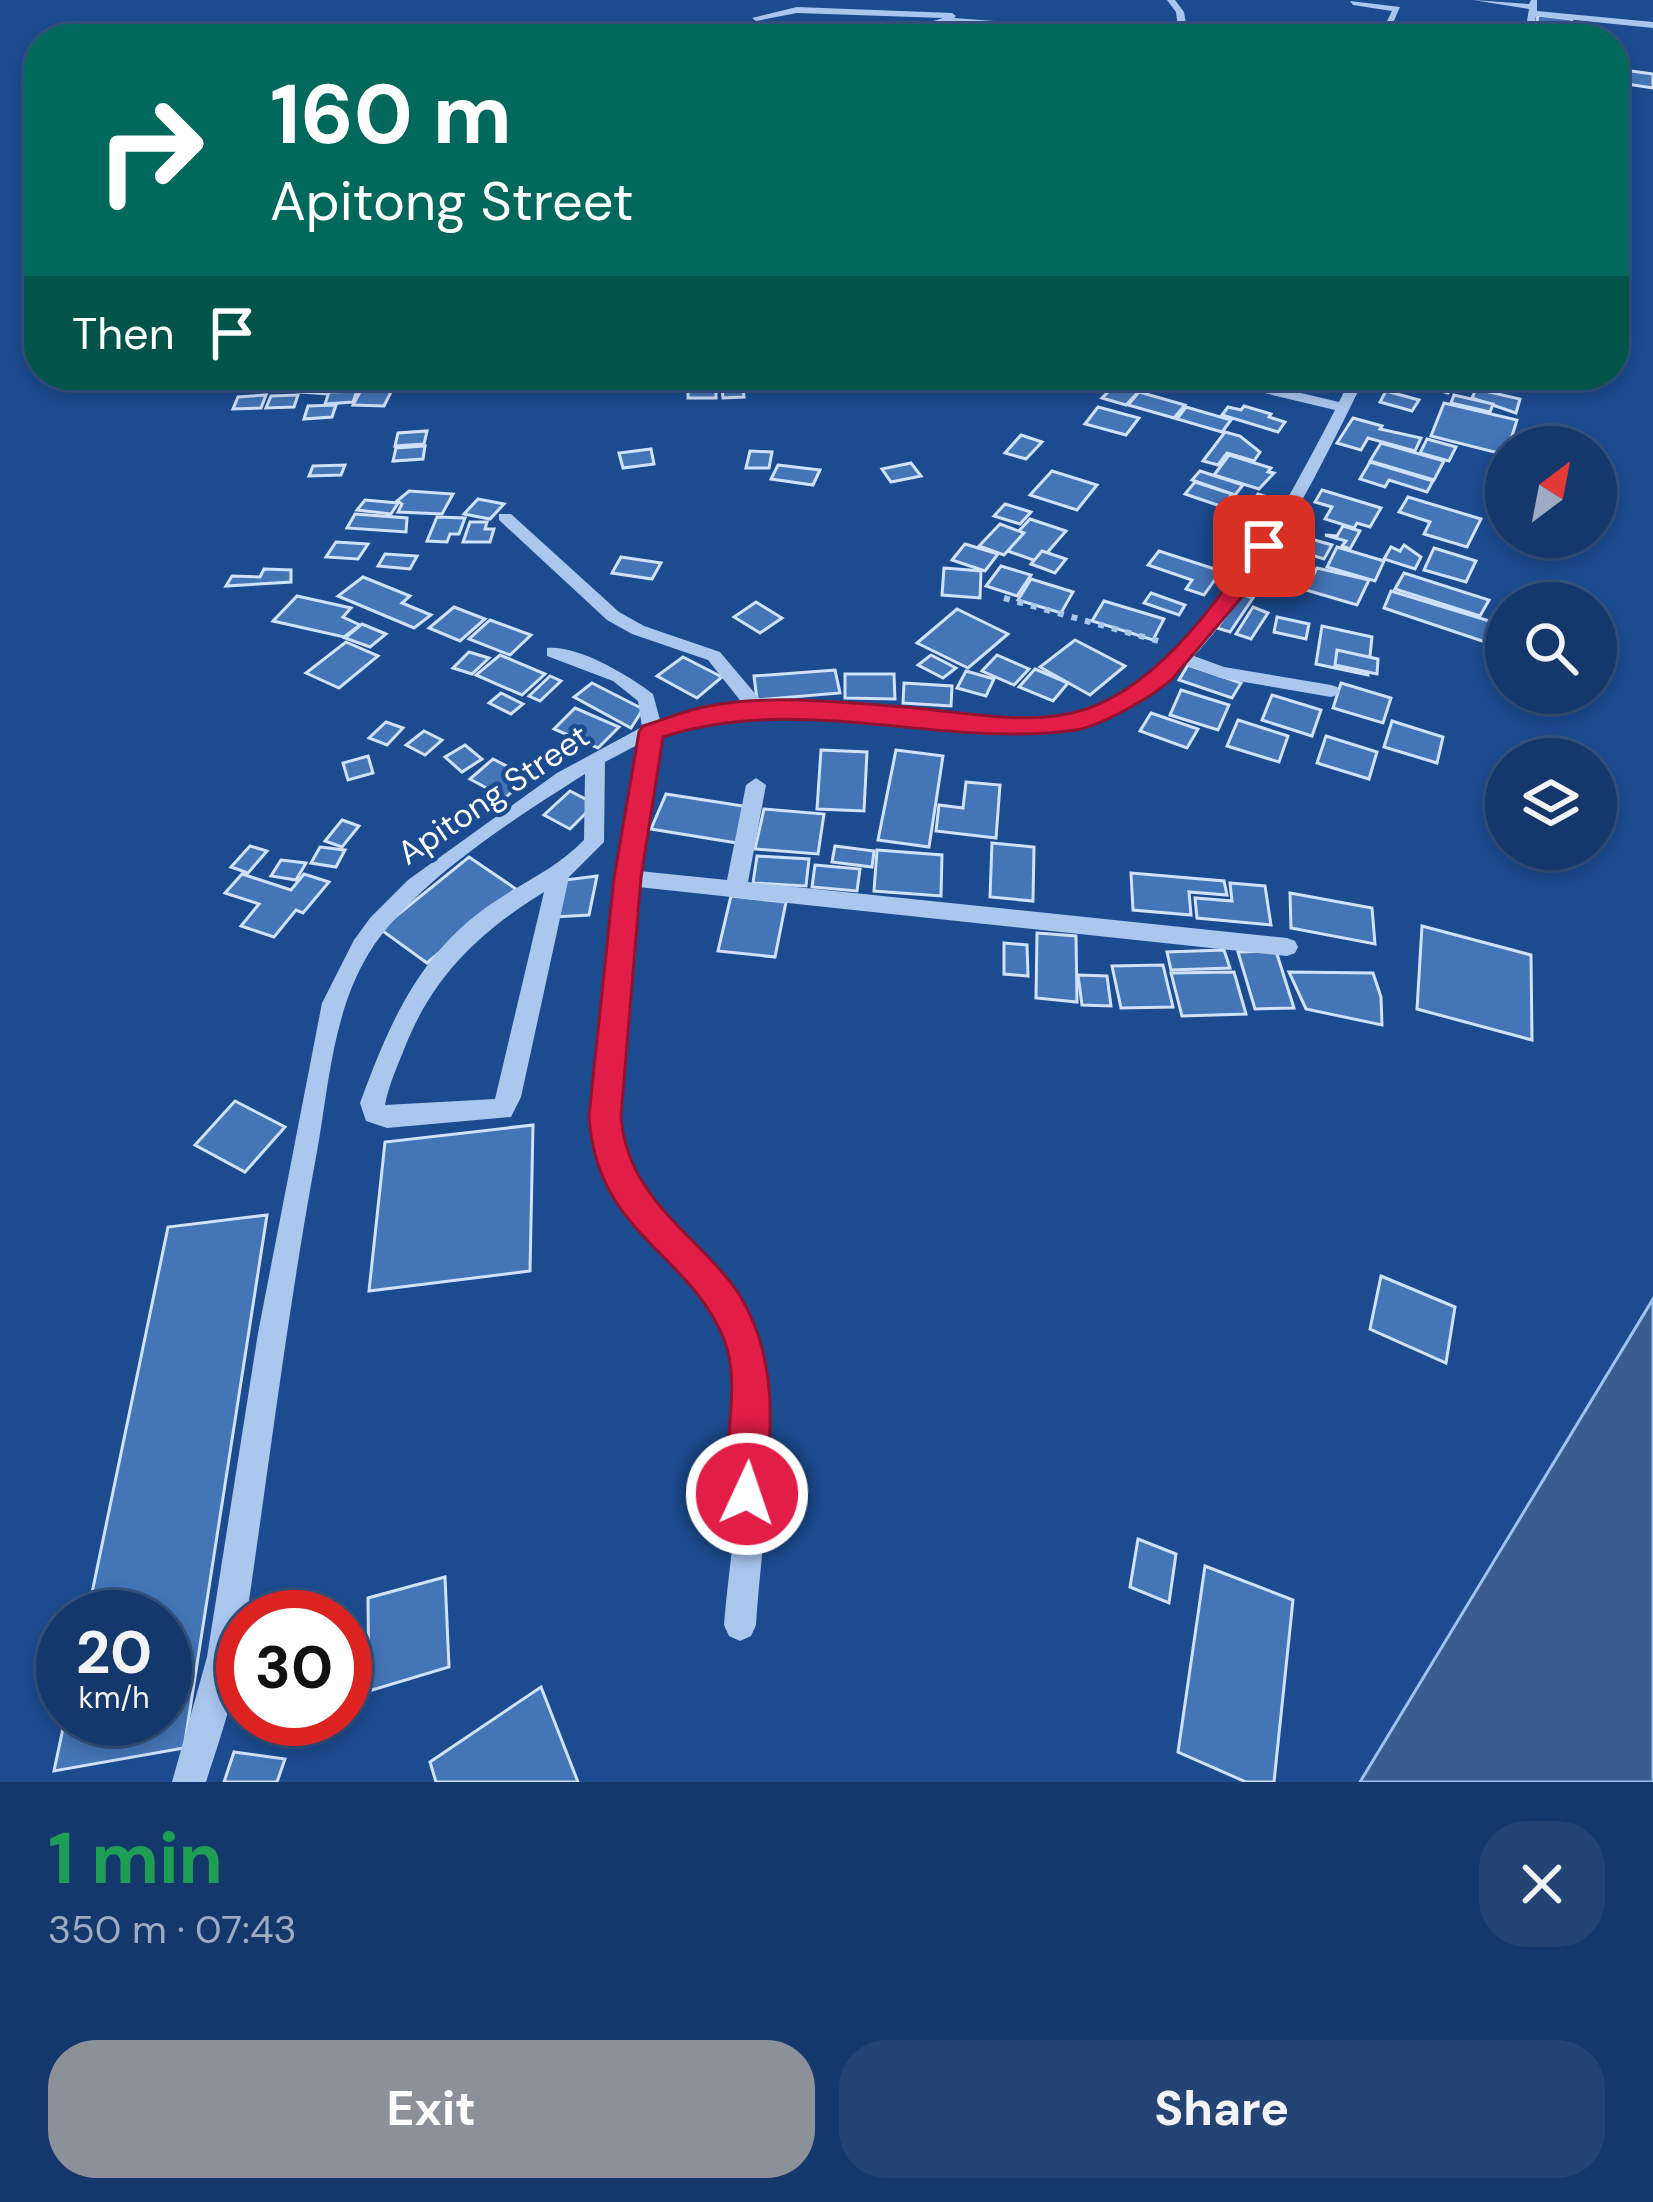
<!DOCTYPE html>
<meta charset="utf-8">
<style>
body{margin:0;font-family:"DM Sans",sans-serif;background:#224374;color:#f1f3f6;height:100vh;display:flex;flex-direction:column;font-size:45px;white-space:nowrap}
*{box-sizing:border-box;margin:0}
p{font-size:39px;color:#9dacc2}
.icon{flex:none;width:66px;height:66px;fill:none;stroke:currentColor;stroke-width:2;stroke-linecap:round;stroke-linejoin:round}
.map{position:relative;height:1782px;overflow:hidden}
.side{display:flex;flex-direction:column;background:#15386c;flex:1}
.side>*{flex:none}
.hud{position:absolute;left:24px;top:24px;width:1605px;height:366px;border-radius:48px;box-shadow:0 6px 18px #0003,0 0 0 3px #34527f;background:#00695c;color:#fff;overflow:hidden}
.needle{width:78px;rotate:32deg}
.tools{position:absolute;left:1485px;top:426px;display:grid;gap:24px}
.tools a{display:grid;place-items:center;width:132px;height:132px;border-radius:50%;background:#15386c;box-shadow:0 6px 18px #0003,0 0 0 3px #34527f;font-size:60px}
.speed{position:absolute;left:36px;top:1590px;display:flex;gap:24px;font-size:60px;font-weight:700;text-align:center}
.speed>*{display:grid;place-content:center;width:156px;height:156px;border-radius:50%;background:#15386c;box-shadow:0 6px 18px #0003,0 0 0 3px #34527f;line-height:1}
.speed small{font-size:30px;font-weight:400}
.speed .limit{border:18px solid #d22;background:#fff;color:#111}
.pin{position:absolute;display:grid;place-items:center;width:102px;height:102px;color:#fff;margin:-51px;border-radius:24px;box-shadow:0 6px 18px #0006}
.me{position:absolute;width:132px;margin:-66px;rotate:3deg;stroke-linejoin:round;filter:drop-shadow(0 0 9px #0008)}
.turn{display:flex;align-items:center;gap:42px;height:252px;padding:0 48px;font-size:54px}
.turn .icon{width:156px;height:156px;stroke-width:2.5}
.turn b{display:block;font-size:84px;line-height:102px}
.then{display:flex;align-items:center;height:114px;padding:0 48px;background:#0003;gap:24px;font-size:45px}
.round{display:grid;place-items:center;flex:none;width:126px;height:126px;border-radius:48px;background:#224374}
.head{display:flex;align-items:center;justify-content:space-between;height:204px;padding:0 48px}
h1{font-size:72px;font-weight:700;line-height:90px;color:#1e9e55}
.cta{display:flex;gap:24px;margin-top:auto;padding:24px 48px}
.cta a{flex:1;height:138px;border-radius:48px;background:#8c9099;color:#fff;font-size:48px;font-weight:700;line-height:138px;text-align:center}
.cta a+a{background:#224374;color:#f1f3f6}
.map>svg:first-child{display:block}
.water{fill:#3a5c8e;stroke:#9dc2f0;stroke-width:3}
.building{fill:#4475b7;stroke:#d0e2fa;stroke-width:3}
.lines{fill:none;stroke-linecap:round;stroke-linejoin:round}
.path{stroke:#aac7ee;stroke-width:6;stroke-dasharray:6 8;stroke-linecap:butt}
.minor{fill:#aac7ee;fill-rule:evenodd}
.route{fill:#e11d48;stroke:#92132f;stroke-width:3}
.labels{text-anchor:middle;stroke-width:9;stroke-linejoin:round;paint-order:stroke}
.street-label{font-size:33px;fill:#fff;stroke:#1c4b90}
</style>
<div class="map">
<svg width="1653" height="1782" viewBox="0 0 1653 1782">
<rect width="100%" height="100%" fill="#1c4b90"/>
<!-- water -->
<path class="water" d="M1653,1299V1782H1360Z"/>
<!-- building -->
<g class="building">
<path d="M1538,15L1572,19L1571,31L1536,27Z"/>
<path d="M1617,69L1653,74V88L1614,82Z"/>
<path d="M369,375H401L399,384L366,386Z"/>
<path d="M1424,375H1459L1448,393L1418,385Z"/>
<path d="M1490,375H1515L1526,390H1500Z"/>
<path d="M313,377L339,379L327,394L300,392Z"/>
<path d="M742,380L744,397L723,398L721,381Z"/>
<path d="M1117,383L1140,390L1126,405L1102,398Z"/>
<rect x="688" y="384" width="28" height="14"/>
<path d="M1476,389L1520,399L1516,413L1472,398Z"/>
<path d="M361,390H392L384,406L353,405Z"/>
<path d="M357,391L353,402L325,404L329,392Z"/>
<path d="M1386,391L1419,400L1412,411L1380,402Z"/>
<path d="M1139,392L1185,405L1174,418L1128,405Z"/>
<path d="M266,395L261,408L233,409L238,397Z"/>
<path d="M298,395L294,407L266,408L271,396Z"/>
<path d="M1454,395L1493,404L1490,412L1451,403Z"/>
<path d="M1444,403L1517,420L1506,455L1431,436Z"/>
<path d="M336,405L332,417L304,419L308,406Z"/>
<path d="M1244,406L1271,414L1269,417L1285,422L1278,432L1222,415L1228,407L1241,410Z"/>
<path d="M1098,407L1139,418L1126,435L1085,424Z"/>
<path d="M1186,407L1231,420L1222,432L1177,419Z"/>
<path d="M1353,418L1382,426L1380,429L1421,438L1415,451L1368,438L1361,450L1337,443Z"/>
<path d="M427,431L424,444L395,446L398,433Z"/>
<path d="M1225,432L1240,436L1260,452L1254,461L1227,453L1218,465L1203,461Z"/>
<path d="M1021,435L1042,442L1026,459L1005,453Z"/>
<path d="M1427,439L1456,447L1449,461L1420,453Z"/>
<path d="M1381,443L1444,461L1434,480L1370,461Z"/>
<path d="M425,446L423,459L393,461L396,448Z"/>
<path d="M651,449L654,464L623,468L619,453Z"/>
<path d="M750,451L772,452L769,468H746Z"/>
<path d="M1229,455L1271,468L1268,472L1274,473L1259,489L1214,475Z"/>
<path d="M1370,462L1433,481L1427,492L1389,480L1385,487L1360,479Z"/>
<path d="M911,463L921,476L891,482L882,469Z"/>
<path d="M345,465L341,475L309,476L313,466Z"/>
<path d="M778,465L820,470L813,485L771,479Z"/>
<path d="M1052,471L1097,485L1077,510L1030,495Z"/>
<path d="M1200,471L1243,485L1235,495L1192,480Z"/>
<path d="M1195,482L1232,494L1223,507L1185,494Z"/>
<path d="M1322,490L1381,508L1370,527L1357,523L1354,528L1325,519L1332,507L1315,502Z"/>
<path d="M409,491L453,494L442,514L398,512L402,504L397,501Z"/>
<path d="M1258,494L1273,499L1259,519L1244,514Z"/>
<path d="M1408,497L1481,519L1467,547L1424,534L1430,522L1399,512Z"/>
<path d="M478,499L504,504L490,519L464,514Z"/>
<path d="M365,500L398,503L391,514L357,510Z"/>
<path d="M1005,504L1031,512L1020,524L994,516Z"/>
<path d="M355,514L407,518L406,532L347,528Z"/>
<path d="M437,517L465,518L459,534H450L447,542L427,541Z"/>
<path d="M1030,519L1066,531L1039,562L1002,549Z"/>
<path d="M470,522H487L485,529H494L490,542H463Z"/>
<path d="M1000,524L1024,533L1004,555L979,546Z"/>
<path d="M1343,526L1360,531L1350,549L1342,546L1346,541L1325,535L1337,536Z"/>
<path d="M1297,535L1332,545L1324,559L1289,548Z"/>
<path d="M336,542L368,544L358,559L326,557Z"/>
<path d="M965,544L998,554L985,571L952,560Z"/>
<path d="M1404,545L1421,557L1415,569L1384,559L1391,547L1400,551Z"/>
<path d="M1337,547L1384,561L1375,581L1327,567Z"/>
<path d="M1434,548L1476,561L1466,582L1424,570Z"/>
<path d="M1042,551L1066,559L1055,573L1031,564Z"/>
<path d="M1159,551L1221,571L1204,595L1186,589L1192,580L1148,565Z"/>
<path d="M385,554L417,556L410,569L378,566Z"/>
<path d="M621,557L661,563L652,579L612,573Z"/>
<path d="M1001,566L1031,575L1017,596L986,586Z"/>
<path d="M944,568L981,571L980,598L942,595Z"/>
<path d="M1317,568L1369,580L1357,605L1306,590Z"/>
<path d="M264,569L291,570V582L226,586L232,576L260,577Z"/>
<path d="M1404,573L1489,600L1480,616L1395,589Z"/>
<path d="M363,577L410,596L402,603L431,615L414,628L338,596Z"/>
<path d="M1031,579L1073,592L1061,613L1018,600Z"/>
<path d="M1391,591L1506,626L1494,645L1384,608Z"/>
<path d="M1151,593L1185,605L1179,615L1144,603Z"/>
<path d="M1241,594L1253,598L1230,632L1217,628Z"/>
<path d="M297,596L351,608L343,617L360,625L344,637L273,621Z"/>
<path d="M1104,601L1164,619L1153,640L1092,621Z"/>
<path d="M756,602L782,618L760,633L734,617Z"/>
<path d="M454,607L485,619L460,641L429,628Z"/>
<path d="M1253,607L1268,613L1251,639L1236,634Z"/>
<path d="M957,609L1008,634L968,668L917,643Z"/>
<path d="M1277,617L1309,624L1306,639L1274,632Z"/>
<path d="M490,620L531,635L510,655L469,639Z"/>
<path d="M362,624L386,634L370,647L345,638Z"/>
<path d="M1322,626L1372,637L1368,675L1316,664Z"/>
<path d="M1075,640L1125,666L1090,695L1040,667Z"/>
<path d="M346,642L378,656L339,688L306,673Z"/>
<path d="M1337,650L1378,659L1377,674L1335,665Z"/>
<path d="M469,652L489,658L472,674L453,668Z"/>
<path d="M500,655L545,674L522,695L476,675Z"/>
<path d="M931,655L956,668L943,678L918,665Z"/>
<path d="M997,655L1029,669L1014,685L982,671Z"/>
<path d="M683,657L722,677L697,698L657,676Z"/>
<path d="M1188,665L1241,683L1232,698L1179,680Z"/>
<path d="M1035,669L1068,683L1053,701L1019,687Z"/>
<path d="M835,670L840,693L757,700L754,676Z"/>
<path d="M966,671L994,679L986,696L957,688Z"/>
<path d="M845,674H894L895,699L845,698Z"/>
<path d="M550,676L561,681L540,701L529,696Z"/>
<path d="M592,683L643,709L631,728L574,697Z"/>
<path d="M904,683L952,686L951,706L903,703Z"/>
<path d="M1341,683L1391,698L1383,723L1333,708Z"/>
<path d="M1181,690L1229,705L1218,730L1170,715Z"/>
<path d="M501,693L523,704L511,714L489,703Z"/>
<path d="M1272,695L1321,710L1312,736L1262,720Z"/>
<path d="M575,708L619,727L598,748L554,729Z"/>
<path d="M1151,713L1198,729L1187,748L1140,731Z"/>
<path d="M1238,720L1288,736L1279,762L1227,746Z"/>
<path d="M1392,721L1443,737L1437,763L1384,747Z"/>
<path d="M386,722L403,728L387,745L369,738Z"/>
<path d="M424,731L442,740L425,755L406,745Z"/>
<path d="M1326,736L1377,752L1369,779L1317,763Z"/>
<path d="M465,745L482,759L462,772L445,757Z"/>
<path d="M821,750L867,752L864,811L817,809Z"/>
<path d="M896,750L943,756L929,847L878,840Z"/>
<path d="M368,756L373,773L348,780L343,763Z"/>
<path d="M493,759L528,777L505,798L470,779Z"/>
<path d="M966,782L1000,785L996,838L936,831L939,805L963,808Z"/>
<path d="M570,791L595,804L570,829L544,815Z"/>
<path d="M666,794L749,807L737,843L651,829Z"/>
<path d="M764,809L824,814L818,854L755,849Z"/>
<path d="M342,820L359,826L342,847L325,841Z"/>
<path d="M992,843L1034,847L1033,901L990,897Z"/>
<path d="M250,846L267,851L248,873L231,867Z"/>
<path d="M835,846L874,851L872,867L832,862Z"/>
<path d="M320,847L345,850L336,867L311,863Z"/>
<path d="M877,850L942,855L941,896L874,891Z"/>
<path d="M757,856L809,859L806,886L753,883Z"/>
<path d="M469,857L516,889L427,963L380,929Z"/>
<path d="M281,860L306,863L296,880L271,876Z"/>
<path d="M815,865L860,869L857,891L812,887Z"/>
<path d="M1131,873L1224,881L1227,895L1189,892L1191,915L1133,910Z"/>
<path d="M242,874L291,890L304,874L329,882L303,913L296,910L274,937L241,926L259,904L225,893Z"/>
<path d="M597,876L589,915L555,917L565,880Z"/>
<path d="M1230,883L1265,886L1271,925L1197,918L1195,898L1232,901Z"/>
<path d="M1290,893L1372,908L1375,944L1291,928Z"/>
<path d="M731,896L786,902L775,957L718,951Z"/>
<path d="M1422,926L1531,955L1532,1040L1417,1009Z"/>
<path d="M1037,933L1076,936L1077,1002L1036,998Z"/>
<path d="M1004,943L1027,945L1028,976L1004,974Z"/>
<path d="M1224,950L1230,968L1171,970L1167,952Z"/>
<path d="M1276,951L1294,1008L1255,1009L1238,952Z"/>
<path d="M1163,965L1173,1007L1121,1008L1112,966Z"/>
<path d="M1234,972L1246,1014L1182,1016L1171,973Z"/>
<path d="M1289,972L1373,973L1381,997L1382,1025L1306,1009Z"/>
<path d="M1078,975L1107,976L1111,1006L1082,1005Z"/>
<path d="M235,1101L285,1127L245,1172L195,1145Z"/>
<path d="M533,1125L530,1271L369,1291L385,1142Z"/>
<path d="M267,1215L184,1748L54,1771L65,1719H165V1617H87L168,1227Z"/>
<path d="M1381,1276L1455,1307L1446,1363L1370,1329Z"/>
<path d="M1138,1539L1176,1554L1169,1603L1130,1587Z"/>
<path d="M1205,1566L1293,1600L1274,1782H1246L1178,1752Z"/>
<path d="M445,1577L449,1667L369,1691L368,1598Z"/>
<path d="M541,1687L578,1782H436L430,1762Z"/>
<path d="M234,1752L285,1759L277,1782H224Z"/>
</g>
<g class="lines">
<!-- path -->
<path class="path" d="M1004,598L1162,642"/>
<!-- minor -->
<g class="minor">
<path d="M1167,0H1175L1184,12L1188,35L1206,39L946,23L936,26L922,39H913L930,22L943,18L797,13L756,21L752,18L797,7L952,13L956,16L954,18L1179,35L1176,12Z"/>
<path d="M1473,0L1529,4L1531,0H1537V11L1653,22V28L1536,16L1532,39H1524L1529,9Z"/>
<path d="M1350,1L1400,7L1386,39H1378L1392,11L1353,5Z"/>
<path d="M1205,375H1224L1339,402L1352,375H1366C1319,472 1268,574 1194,656L1224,667L1331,685L1337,687L1340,691L1337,695L1331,697L1221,678L1185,665C1156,693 1114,721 1074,728C1023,738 968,729 917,723C833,714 741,705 661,734L639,871L727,880L746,785L756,778L766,785L748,882L1287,938L1295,941L1298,947L1295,953L1287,956L638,887L617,1116C619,1128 620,1141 624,1152C640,1210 699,1242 731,1290C793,1379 762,1523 756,1625L751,1636L740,1641L729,1636L724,1625C730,1546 757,1404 725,1332C705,1286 662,1257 632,1218C609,1187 599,1153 593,1116L618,878L641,743L605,762L604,842L569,877L521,1097L511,1117L387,1128L366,1121L360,1103C388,1027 417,958 484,909C517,885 555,870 584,840L585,774C515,818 413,883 369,953C334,1010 329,1081 318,1146C289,1301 270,1458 247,1614L243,1617C243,1673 223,1730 206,1782H172L207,1657L258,1333L322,1003L354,940L370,918L408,880L557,773L642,727L638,701L613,681L547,656V648C578,645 628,675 653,694L660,720L710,707L743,704L708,660L632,634L607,620L499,520V514H511L619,612L644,626L720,652L763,703C811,702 860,705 909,710C962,715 1021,727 1074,715C1190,691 1284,508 1335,410L1206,379ZM544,892L495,1099L385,1105C388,1088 396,1069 403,1052C431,978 478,933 544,892Z"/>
</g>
</g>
<!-- route -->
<path class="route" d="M1264,540L1275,546L1252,585L1173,678C1154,696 1101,726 1076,730C938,749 801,692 663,737L641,878L621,1116C626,1188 678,1222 722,1272C760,1314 772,1372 770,1426C768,1453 771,1483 761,1508L747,1514L734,1508C715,1462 744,1395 725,1342C691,1252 596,1235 589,1116L614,878L639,732L643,726C663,720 684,711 704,707C765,693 854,703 916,708C965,713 1023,724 1072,713C1150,696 1216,605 1257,542Z"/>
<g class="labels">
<!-- street labels -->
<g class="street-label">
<text transform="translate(493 794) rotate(-34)" y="12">Apitong Street</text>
</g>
</g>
</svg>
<div class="tools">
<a><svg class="needle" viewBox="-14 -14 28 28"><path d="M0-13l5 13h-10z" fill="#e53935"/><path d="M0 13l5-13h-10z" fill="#9dacc2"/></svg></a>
<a><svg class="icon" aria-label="search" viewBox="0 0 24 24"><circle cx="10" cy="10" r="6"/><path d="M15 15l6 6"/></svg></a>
<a><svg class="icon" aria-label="layers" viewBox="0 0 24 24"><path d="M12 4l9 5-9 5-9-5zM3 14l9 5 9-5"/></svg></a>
</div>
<div class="speed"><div>20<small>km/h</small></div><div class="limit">30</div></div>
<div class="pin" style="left:1264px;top:546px;background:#d93025"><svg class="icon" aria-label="arrive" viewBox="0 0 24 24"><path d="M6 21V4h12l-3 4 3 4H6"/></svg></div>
<svg class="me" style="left:747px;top:1494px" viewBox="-20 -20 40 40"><circle r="17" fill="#e11d48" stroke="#fff" stroke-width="3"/><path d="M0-11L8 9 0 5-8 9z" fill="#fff"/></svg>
<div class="hud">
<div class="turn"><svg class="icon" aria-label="right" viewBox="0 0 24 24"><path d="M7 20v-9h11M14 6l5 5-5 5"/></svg><div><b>160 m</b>Apitong Street</div></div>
<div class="then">Then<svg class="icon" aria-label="arrive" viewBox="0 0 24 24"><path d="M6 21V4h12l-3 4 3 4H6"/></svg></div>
</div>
</div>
<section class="side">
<div class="head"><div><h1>1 min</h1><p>350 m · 07:43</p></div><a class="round"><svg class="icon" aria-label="close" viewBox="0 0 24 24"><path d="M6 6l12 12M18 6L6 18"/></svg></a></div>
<div class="cta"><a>Exit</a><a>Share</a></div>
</section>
